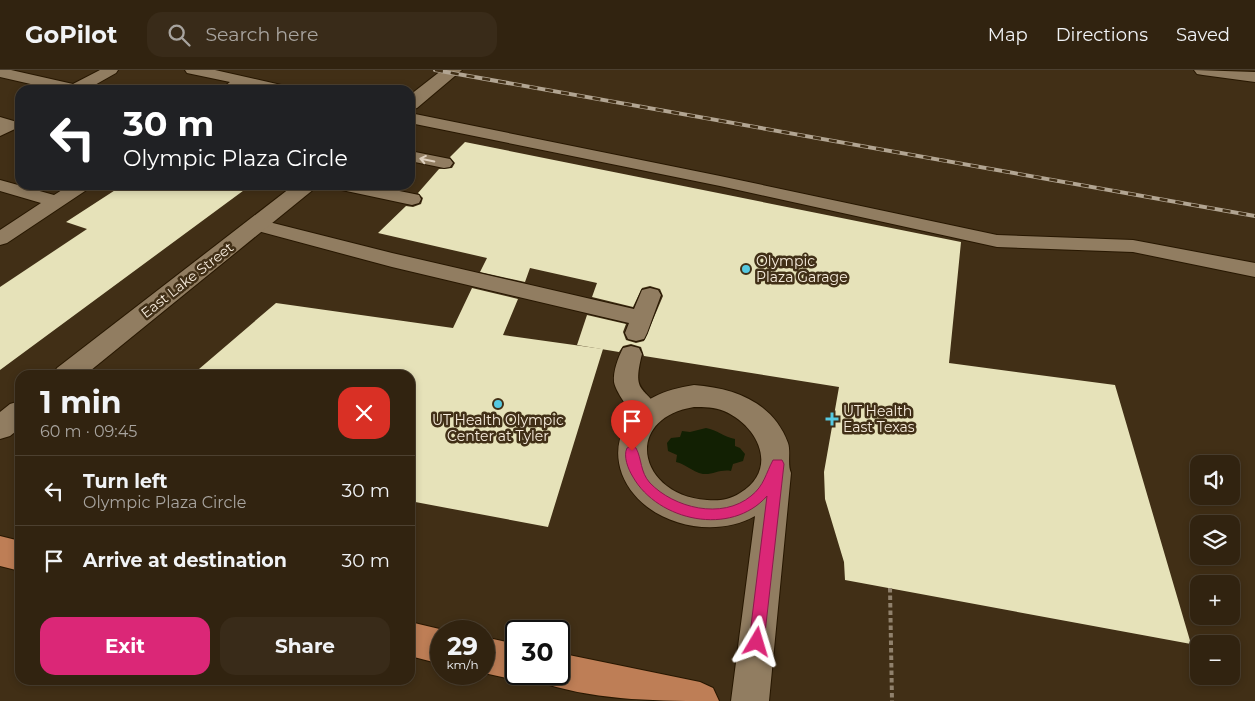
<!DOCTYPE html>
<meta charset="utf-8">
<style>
body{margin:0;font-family:Montserrat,sans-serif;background:#392b19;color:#f1f3f6;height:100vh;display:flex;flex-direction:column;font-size:19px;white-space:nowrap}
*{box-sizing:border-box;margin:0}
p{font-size:16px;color:#a8a49f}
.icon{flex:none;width:28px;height:28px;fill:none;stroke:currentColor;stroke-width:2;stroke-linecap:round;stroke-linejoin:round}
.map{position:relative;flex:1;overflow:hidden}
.drawer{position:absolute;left:15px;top:300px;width:400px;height:315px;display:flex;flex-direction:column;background:#312310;border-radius:15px;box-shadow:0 2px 8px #0003,0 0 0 1px #4c4030}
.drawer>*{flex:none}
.guide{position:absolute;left:15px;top:15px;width:400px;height:105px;border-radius:15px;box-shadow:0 2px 8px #0003,0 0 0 1px #4c4030;background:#202124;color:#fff;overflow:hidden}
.buttons{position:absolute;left:1190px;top:385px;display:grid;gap:10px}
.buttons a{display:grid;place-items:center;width:50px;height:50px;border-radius:10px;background:#312310;box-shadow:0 2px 8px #0003,0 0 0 1px #4c4030;font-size:25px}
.speed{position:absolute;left:430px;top:550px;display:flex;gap:10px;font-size:25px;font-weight:700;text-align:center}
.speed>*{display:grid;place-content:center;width:65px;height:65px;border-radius:50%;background:#312310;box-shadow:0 2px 8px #0003,0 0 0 1px #4c4030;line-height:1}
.speed small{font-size:12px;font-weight:400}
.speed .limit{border:2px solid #111;border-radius:8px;background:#fff;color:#111}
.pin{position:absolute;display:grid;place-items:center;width:42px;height:42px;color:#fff;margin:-51px -21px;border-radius:50% 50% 50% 0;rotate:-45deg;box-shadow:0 0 5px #0007}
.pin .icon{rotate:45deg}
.me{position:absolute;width:55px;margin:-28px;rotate:7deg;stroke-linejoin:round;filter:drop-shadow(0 0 4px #0008)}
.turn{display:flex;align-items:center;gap:18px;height:105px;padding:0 25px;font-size:22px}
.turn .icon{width:65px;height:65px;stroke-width:2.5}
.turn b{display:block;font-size:35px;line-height:42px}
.round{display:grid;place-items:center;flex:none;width:52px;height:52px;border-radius:15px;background:#392b19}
.overview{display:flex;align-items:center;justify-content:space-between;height:85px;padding:0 25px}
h1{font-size:30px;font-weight:700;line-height:38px}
.button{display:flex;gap:10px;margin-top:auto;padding:10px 25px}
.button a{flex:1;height:58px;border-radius:15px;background:#db2777;color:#fff;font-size:20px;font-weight:700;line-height:58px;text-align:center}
.button a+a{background:#392b19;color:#f1f3f6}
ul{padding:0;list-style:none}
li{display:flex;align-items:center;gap:15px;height:70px;padding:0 25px;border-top:1px solid #4c4030}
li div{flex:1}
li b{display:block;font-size:19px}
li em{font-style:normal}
header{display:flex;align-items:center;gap:30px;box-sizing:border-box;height:70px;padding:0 25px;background:#312310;border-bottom:1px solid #4c4030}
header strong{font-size:24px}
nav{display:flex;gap:28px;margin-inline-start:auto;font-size:18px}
.search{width:350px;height:45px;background:#392b19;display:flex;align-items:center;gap:12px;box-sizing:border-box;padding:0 18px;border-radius:15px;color:#a8a49f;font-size:19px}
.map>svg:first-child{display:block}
.water{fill:#122003}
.building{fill:#e6e2b9}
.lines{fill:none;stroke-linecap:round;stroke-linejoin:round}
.service-casing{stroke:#271700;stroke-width:2}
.minor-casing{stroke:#271700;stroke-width:2}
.tertiary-casing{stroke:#271700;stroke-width:2}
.primary-casing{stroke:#271700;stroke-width:2}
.path{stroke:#90816c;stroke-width:4;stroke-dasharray:4.5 3;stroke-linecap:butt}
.service{fill:#917d61;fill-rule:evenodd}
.minor{fill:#917d61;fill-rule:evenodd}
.tertiary{fill:#917d61;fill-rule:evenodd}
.primary{fill:#be7e56;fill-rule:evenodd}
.rail-casing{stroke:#b2a592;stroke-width:4}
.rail{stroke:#412f16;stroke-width:2.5;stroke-dasharray:8;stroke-linecap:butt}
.oneway{stroke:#ded0be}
.route{fill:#db2777;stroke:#8e194d}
.poi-dot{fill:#56c9e1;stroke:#412f16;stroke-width:2}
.labels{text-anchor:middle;stroke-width:5;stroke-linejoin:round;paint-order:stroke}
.poi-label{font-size:14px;fill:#f7ecdd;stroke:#412f16;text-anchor:start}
.street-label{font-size:14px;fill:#f7ecdd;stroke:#412f16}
</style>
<header>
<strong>GoPilot</strong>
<div class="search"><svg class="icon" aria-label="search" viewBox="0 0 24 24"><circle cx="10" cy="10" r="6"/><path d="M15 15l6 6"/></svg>Search here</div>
<nav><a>Map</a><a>Directions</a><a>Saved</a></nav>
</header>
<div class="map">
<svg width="1255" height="631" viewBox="0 0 1255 631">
<rect width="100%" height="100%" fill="#412f16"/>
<!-- water -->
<path class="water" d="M706,358C717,360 724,367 735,369V376L740,378L745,384L743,391L733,394L731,401C720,399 713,405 703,404C692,402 686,394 676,392L677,385L668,381L667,373L671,368L680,367L682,361L690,362Z"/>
<!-- building -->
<g class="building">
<path d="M465,72L961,172L949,293L1115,315L1191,574L845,510L844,492L825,429L824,402L839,317L644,286L641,277L631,274L623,276L619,282L577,275L587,245L626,254L623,262L626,270L636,273L644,271L663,226L660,219L650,216L642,218L633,237L592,227L597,213L530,198L525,212L480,202L487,188L378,163L406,136L413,137L421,134L423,128L418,123L439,99L452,98L455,93L450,87Z"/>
<path d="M123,115H251L0,300V217L87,159L66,152Z"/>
<path d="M472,218L518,229L503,265L603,279L548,457L410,431V305H192L276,233L453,258Z"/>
</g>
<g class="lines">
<!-- service casing -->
<g class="service-casing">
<g id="service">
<path d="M0,0H11L73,14L100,0H118L116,3L86,20H57L0,7Z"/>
<path d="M185,0H215L290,17L293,20H266L246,15L238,20H220L230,12L187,3Z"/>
<path d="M410,43L720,106L997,165L1133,170L1255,193V207L1133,182L997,177L720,116L410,53Z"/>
<path d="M0,47L17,52L19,55L17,58L0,66Z"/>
<path d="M410,81L450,89L453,93L450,97L444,98L410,91Z"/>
<path d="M0,110L54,125L70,115H91L88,119L7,173L0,175V160L41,133L0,121Z"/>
<path d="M334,115H370L419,125L421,129L419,133L412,135L337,119Z"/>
<path d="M257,149L392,183L634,239L642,220L650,218L658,220L661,225L647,263L644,269L636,271L628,269L625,263L629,253L392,197L250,159L247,155L250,151Z"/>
<path d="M631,276L639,278L642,284C631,327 646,314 662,345L659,352C653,354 649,355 644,353C634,348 616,323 614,312C613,301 618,288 623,278Z"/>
</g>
</g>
<!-- minor casing -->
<g class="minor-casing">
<g id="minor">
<path d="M1194,0L1255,2V12L1203,5L1197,4Z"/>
<path d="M694,315C734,318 773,332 788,373C791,382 787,394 791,403L769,631H731L755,446C711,471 641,453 622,404C616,387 617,372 625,356C640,328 664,320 694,315ZM694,337C704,337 715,337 724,341C759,356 779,400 740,423C729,430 719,431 707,430C639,426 621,349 694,337Z"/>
</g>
</g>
<!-- tertiary casing -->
<g class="tertiary-casing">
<g id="tertiary">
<path d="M442,0H462L417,38L410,40V25Z"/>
<path d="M294,115H318L314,119L85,305H53L57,298Z"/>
<path d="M20,331V358L10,366L0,369V342L10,334Z"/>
</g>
</g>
<!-- primary casing -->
<g class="primary-casing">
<g id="primary">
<path d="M0,466L20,471V501L0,496Z"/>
<path d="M410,552L448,561H441V594L410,586Z"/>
<path d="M484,567L516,574V604L529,605L516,610L484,603Z"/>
<path d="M559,583L700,612L713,618L719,631C661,631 601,631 546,614L542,604H559Z"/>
</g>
</g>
<!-- path -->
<path class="path" d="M890,518L892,631"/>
<!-- service -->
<use href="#service" class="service"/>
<!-- minor -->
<use href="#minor" class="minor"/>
<!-- tertiary -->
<use href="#tertiary" class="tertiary"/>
<!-- primary -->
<use href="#primary" class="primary"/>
<!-- rail casing -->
<g class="rail-casing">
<path id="rail" d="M435,0L1255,146"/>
</g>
<!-- rail -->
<use href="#rail" class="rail"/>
</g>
<!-- one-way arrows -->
<defs><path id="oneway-shaft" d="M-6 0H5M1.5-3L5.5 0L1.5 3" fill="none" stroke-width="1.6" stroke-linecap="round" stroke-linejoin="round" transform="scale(1.25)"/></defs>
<use class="oneway" href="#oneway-shaft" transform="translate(427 90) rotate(-168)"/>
<!-- route -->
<path class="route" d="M632,376L636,378C642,389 640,402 650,413C674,438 722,450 751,426C764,416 766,403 773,390H782L784,394L764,572L762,577L757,579L751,577L749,572L767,426C731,467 658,451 633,407C628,399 623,386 627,378Z"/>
<!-- markers -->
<g class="poi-dot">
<circle cx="746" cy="199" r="5"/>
<circle cx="498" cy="334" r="5"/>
<path d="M829.5 341.5h5v5h5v5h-5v5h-5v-5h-5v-5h5z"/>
</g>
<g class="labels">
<!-- poi labels -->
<g class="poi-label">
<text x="756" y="196">Olympic<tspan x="756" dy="16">Plaza Garage</tspan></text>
<text x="843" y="346">UT Health<tspan x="843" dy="16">East Texas</tspan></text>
<text x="498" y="355" text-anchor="middle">UT Health Olympic<tspan x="498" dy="16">Center at Tyler</tspan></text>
</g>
<!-- street labels -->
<g class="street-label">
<text transform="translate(187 210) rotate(-38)" y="5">East Lake Street</text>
</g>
</g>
</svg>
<div class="buttons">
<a><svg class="icon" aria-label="sound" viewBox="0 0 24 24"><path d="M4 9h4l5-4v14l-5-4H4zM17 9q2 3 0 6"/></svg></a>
<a><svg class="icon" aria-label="layers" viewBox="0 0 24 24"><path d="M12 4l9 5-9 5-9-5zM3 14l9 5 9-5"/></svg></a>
<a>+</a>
<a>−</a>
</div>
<div class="speed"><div>29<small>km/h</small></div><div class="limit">30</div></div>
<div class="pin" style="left:632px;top:381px;background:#d93025"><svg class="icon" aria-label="arrive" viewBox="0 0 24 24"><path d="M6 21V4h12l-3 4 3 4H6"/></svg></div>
<svg class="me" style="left:757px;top:572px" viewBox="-20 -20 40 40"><path d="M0-17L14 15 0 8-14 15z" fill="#db2777" stroke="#fff" stroke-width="4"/></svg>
<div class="guide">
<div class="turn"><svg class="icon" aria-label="left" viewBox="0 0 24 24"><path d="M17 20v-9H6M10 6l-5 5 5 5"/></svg><div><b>30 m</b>Olympic Plaza Circle</div></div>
</div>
<section class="drawer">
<div class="overview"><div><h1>1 min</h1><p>60 m · 09:45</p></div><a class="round" style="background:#d93025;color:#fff"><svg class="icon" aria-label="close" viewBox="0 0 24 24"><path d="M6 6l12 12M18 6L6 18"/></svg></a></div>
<ul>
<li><svg class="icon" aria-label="left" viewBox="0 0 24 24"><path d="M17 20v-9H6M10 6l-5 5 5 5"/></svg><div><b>Turn left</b><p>Olympic Plaza Circle</p></div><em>30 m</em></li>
<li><svg class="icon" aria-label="arrive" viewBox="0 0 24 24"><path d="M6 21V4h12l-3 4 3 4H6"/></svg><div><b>Arrive at destination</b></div><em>30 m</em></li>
</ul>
<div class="button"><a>Exit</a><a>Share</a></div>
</section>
</div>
